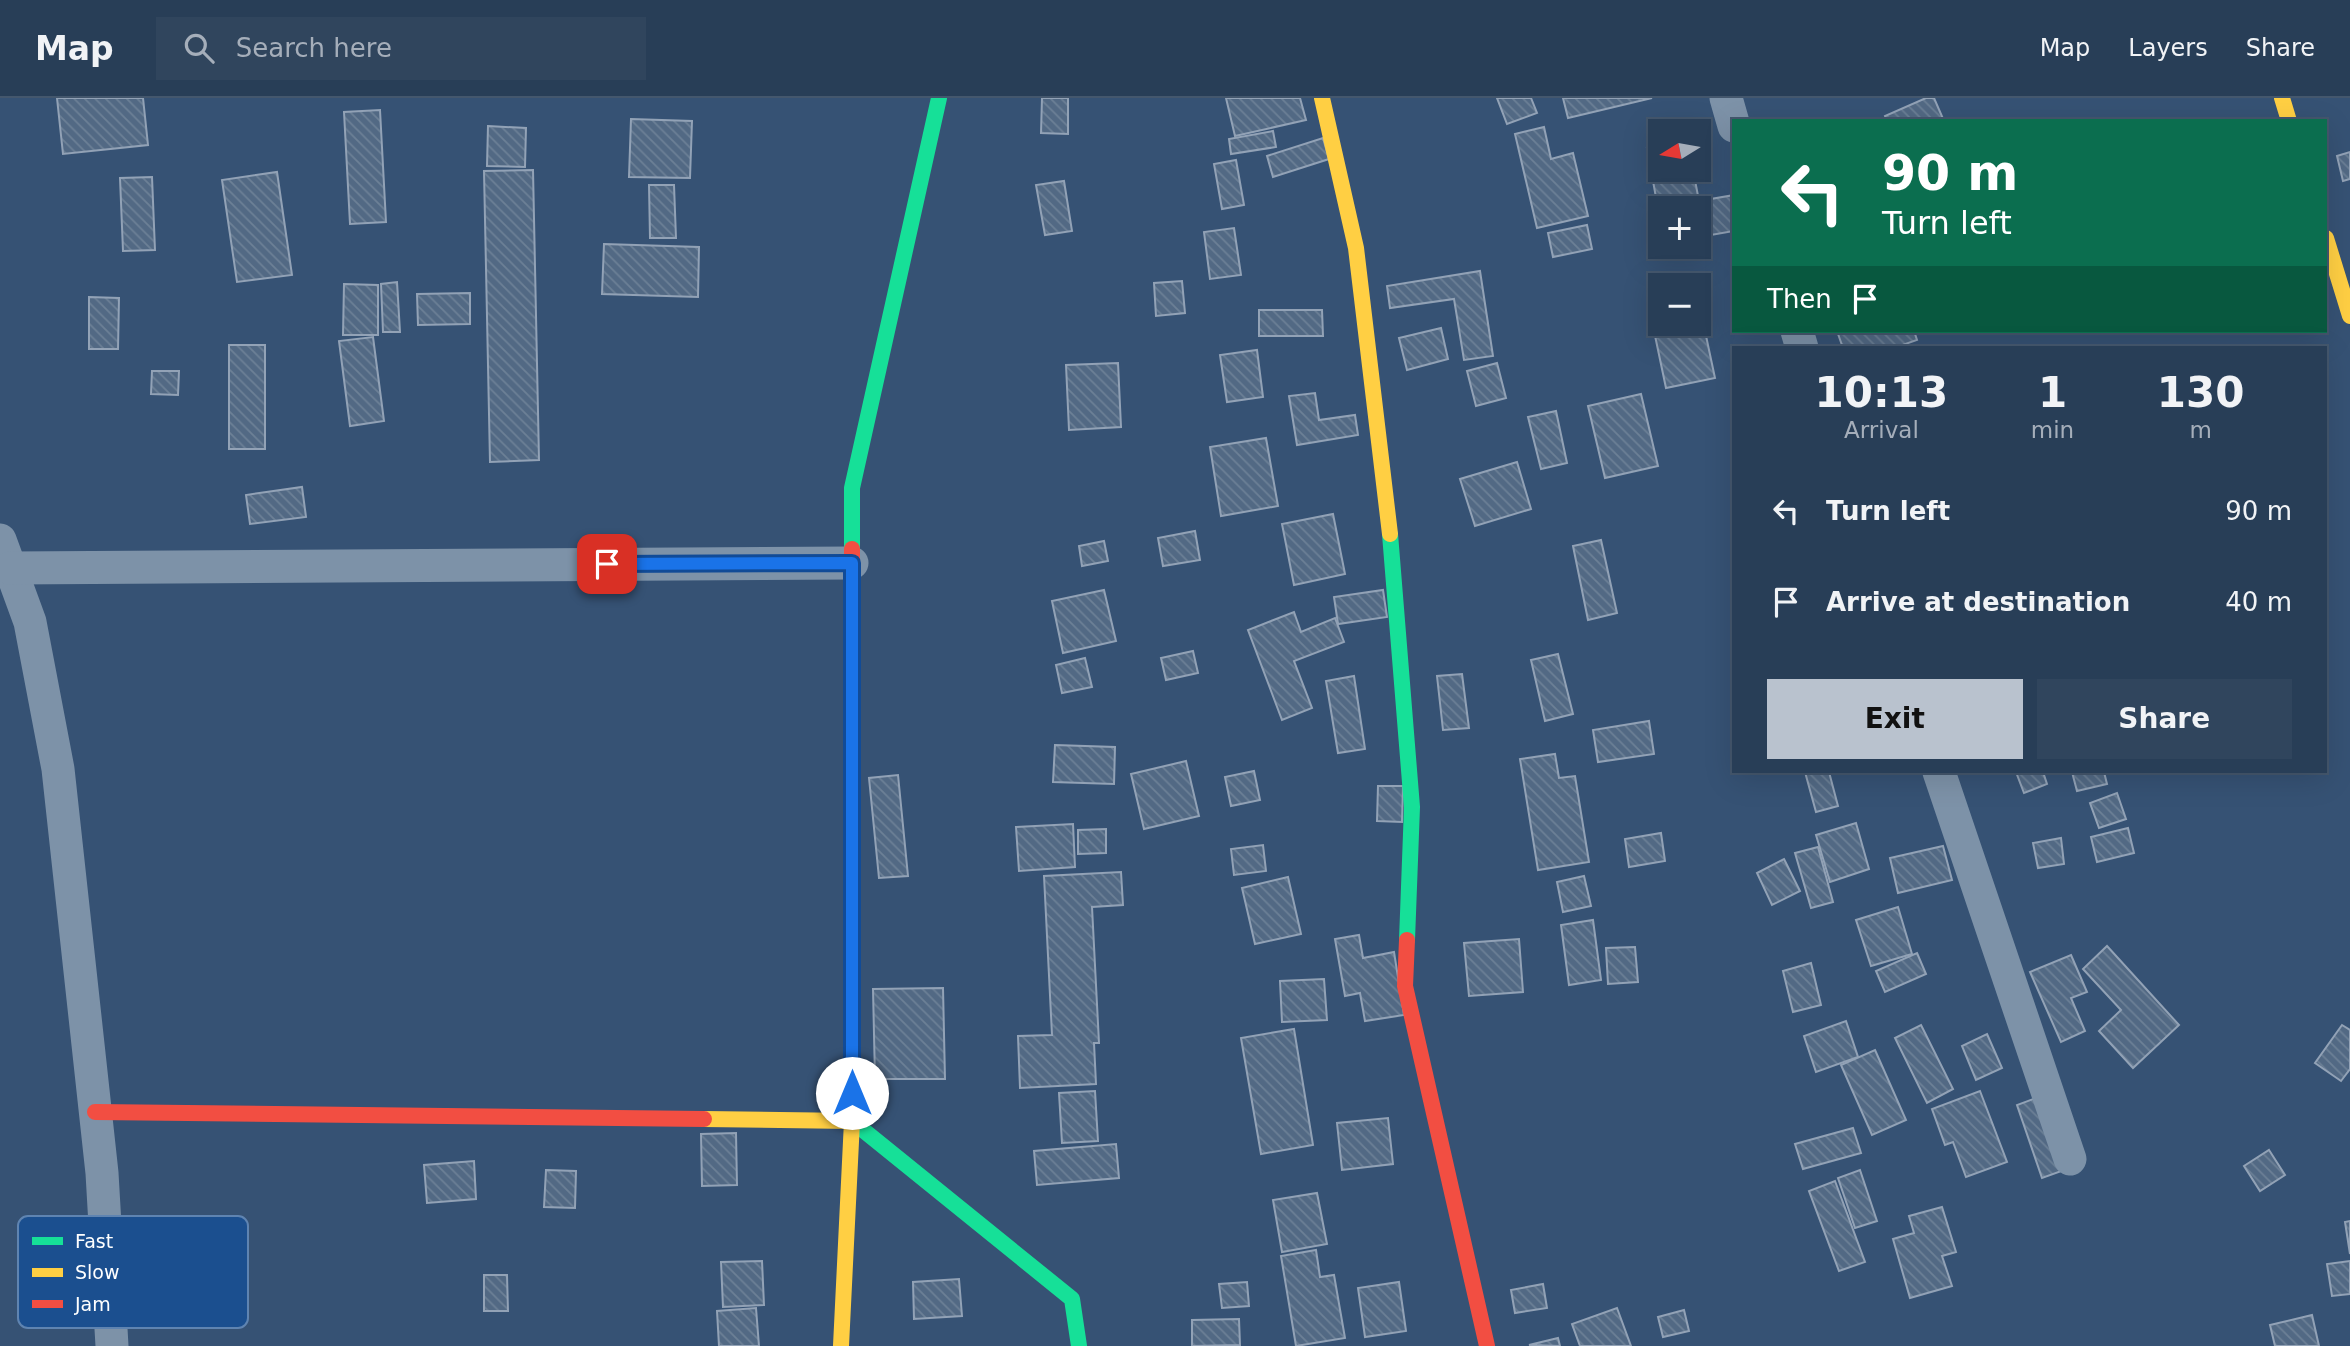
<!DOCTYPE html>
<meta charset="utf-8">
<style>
body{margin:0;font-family:"DejaVu Sans",sans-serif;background:#30455d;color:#f1f3f6;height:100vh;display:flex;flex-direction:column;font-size:26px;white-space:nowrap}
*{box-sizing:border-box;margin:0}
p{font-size:23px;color:#a5aeba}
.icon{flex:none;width:38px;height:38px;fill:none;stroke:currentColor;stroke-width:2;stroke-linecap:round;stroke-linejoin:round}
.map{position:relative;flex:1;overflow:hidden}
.side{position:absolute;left:1732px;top:248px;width:595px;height:427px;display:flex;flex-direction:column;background:#283e57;border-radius:0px;box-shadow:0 7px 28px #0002,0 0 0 2px #44576d}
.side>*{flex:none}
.banner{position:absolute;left:1732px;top:21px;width:595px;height:214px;border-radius:0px;box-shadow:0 7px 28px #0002,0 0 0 2px #44576d;background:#0b6e4f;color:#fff;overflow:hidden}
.needle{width:46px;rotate:259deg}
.buttons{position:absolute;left:1648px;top:21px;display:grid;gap:14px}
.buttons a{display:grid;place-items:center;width:63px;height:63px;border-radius:0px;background:#283e57;box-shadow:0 7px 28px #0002,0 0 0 2px #44576d;font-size:35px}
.pin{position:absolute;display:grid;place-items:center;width:60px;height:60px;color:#fff;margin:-30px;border-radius:14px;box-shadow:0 4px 10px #0006}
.me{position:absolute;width:77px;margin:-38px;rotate:0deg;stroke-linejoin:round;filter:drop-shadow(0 0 5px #0008)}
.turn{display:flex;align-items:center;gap:24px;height:147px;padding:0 35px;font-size:32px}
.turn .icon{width:91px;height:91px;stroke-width:2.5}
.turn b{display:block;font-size:49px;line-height:60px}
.then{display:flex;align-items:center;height:66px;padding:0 35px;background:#0003;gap:14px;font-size:26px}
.eta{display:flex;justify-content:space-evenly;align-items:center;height:119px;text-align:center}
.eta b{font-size:42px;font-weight:700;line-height:49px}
.button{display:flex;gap:14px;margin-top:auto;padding:14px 35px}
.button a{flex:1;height:80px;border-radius:0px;background:#b9c2ce;color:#111;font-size:28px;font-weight:700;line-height:80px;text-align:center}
.button a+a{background:#30455d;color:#f1f3f6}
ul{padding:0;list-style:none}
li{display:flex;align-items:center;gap:21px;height:91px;padding:0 35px}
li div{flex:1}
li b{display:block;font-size:26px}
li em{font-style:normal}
header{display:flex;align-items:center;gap:42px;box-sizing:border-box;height:98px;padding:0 35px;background:#283e57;border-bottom:2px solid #44576d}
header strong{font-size:33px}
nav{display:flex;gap:38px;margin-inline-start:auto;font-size:24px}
.search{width:490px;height:63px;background:#30455d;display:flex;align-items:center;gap:18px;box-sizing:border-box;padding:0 24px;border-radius:0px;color:#a5aeba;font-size:26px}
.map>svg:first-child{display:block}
.building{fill:url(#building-back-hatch);stroke:#92a2b6;stroke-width:2}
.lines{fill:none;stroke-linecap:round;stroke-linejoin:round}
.street{stroke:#7d92a8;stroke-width:33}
.fast{stroke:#16e098;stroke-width:16}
.slow{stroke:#ffcf43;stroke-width:16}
.jam{stroke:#f24e42;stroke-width:16}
.route-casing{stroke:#114b97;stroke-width:18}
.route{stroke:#1a73e8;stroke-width:12}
.key{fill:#1b4f8f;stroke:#5f84b1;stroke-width:2}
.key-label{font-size:19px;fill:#fff}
</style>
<header>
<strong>Map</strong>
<div class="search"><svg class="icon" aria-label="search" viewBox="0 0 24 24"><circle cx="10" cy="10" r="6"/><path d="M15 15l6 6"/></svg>Search here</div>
<nav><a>Map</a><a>Layers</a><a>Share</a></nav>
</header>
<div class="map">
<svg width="2350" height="1248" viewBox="0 0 2350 1248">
<defs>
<pattern id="building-back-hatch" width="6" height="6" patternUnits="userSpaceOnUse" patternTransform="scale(1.75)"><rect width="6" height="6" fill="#526984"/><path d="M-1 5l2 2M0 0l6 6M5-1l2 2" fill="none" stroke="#6c8096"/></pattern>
</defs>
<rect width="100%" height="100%" fill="#365274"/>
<!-- building -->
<g class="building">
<path d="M57,0H143L148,47L63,56Z"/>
<path d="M1042,0H1068V36L1041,35Z"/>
<path d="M1226,0H1300L1306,22L1235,38Z"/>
<path d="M1497,0H1531L1537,15L1507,26Z"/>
<path d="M1563,0H1652L1568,20Z"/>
<path d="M1926,0H1934L1944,23H1887L1885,18Z"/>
<path d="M380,12L386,124L350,126L344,14Z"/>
<path d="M631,21L692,23L690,80L629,79Z"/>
<path d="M488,28L526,30L525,69L487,68Z"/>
<path d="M1544,29L1551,61L1573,55L1588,118L1537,130L1515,36Z"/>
<path d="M1273,33L1276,49L1231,56L1229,41Z"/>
<path d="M1323,40L1329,61L1273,79L1267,58Z"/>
<path d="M1661,48V72H1693L1699,103L1734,97V133L1699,139V110H1661V127L1647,50Z"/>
<path d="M2350,54V81L2343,83L2337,58Z"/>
<path d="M1236,62L1244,107L1222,111L1214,66Z"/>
<path d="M533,72L539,362L490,364L484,73Z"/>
<path d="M277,74L292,177L237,184L222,82Z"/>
<path d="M152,79L155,152L123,153L120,80Z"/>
<path d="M1064,83L1072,133L1045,137L1036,87Z"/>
<path d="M649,87H674L676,140H650Z"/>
<path d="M1587,127L1592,151L1553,159L1548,135Z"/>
<path d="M1234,130L1241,177L1210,181L1204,134Z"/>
<path d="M604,146L699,149L698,199L602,196Z"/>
<path d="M1480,173L1493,258L1464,262L1454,201L1390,210L1387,188Z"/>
<path d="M1182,183L1185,215L1156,218L1154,185Z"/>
<path d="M397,184L400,234H383L381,186Z"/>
<path d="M344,186L378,187V237H343Z"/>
<path d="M470,195V226L418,227L417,196Z"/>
<path d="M89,199L119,200L118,251H89Z"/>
<path d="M1699,205L1715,280L1666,290L1649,209L1661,207V226H1699Z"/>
<path d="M1259,212H1322L1323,238H1259Z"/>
<path d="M1441,230L1448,261L1407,272L1399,240Z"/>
<path d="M1837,233H1914L1917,242L1894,250H1843Z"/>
<path d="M373,239L384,323L350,328L339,243Z"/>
<rect x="229" y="247" width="36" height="104"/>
<path d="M1257,252L1263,299L1227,304L1220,257Z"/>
<path d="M1118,265L1121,329L1069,332L1066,267Z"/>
<path d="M1497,265L1506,300L1476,308L1467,273Z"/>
<path d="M152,273H179L178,297L151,296Z"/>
<path d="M1315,295L1319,322L1355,317L1358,337L1297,347L1289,298Z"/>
<path d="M1641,296L1658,368L1605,380L1588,308Z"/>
<path d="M1556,313L1567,365L1541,371L1528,319Z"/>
<path d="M1266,340L1278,408L1221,418L1210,349Z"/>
<path d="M1517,364L1531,411L1475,428L1460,381Z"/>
<path d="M302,389L306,419L250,426L246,397Z"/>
<path d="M1333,416L1345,476L1294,487L1282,426Z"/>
<path d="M1195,433L1200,462L1163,468L1158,440Z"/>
<path d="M1601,442L1617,515L1588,522L1573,448Z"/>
<path d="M1104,443L1108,463L1082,468L1079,448Z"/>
<path d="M1104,492L1116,543L1063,555L1052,503Z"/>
<path d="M1383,492L1387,519L1338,526L1334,499Z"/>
<path d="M1294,514L1301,534L1335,520L1344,544L1294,563L1312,610L1282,622L1248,532Z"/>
<path d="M1193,553L1198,575L1166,582L1161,560Z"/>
<path d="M1558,556L1573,616L1545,623L1531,562Z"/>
<path d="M1085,560L1092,589L1062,595L1056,567Z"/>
<path d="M1462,576L1469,630L1443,632L1437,578Z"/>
<path d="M1354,578L1365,651L1338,655L1326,583Z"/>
<path d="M1649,623L1654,656L1598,664L1593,632Z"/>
<path d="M1055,647L1115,649L1114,686L1053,684Z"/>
<path d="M1555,656L1559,680L1575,678L1589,764L1538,772L1520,661Z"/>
<path d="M1186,663L1199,718L1144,731L1131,676Z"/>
<path d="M1254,673L1260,702L1231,708L1225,679Z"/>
<path d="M1805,674H1829L1838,708L1816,714Z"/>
<path d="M2016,674H2043L2047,686L2024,695Z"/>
<path d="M2072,674H2104L2107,686L2077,693Z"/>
<path d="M898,677L908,778L879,780L869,680Z"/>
<path d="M1378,688H1403L1402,724L1377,723Z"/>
<path d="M2117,695L2126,721L2099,730L2090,705Z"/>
<path d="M1856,725L1869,771L1830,784L1816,737Z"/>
<path d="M1073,726L1075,769L1019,773L1016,729Z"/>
<path d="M2128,730L2134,755L2097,764L2091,739Z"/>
<path d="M1106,731V755L1078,756V732Z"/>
<path d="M1661,735L1665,763L1629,769L1625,741Z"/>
<path d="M2061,740L2064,766L2038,770L2033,745Z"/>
<path d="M1263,747L1266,773L1234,777L1231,751Z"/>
<path d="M1943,748L1952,782L1898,795L1890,760Z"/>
<path d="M1818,749L1833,804L1811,810L1795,755Z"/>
<path d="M1784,761L1800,793L1772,807L1757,775Z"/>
<path d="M1121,774L1123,807L1092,809L1099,945H1094L1096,986L1020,990L1018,938L1052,937L1044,778Z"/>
<path d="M1584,778L1591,808L1563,814L1557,784Z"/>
<path d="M1288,779L1301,836L1255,846L1242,790Z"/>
<path d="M1898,809L1912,856L1871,868L1856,822Z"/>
<path d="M1593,822L1601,882L1569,887L1561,827Z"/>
<path d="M1359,837L1363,860L1394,854L1404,917L1365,923L1360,895L1345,898L1335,841Z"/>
<path d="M1519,841L1523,894L1469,898L1464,845Z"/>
<path d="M2107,848L2179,927L2133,970L2099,933L2121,912L2083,871Z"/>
<path d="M1635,849L1638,884L1608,886L1606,850Z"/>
<path d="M1917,855L1926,876L1885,894L1876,873Z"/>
<path d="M2071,857L2087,894L2071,900L2085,933L2061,944L2030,874Z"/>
<path d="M1811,865L1821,907L1793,914L1783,873Z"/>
<path d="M1324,881L1327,922L1282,924L1280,883Z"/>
<path d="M943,890L945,981H875L873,891Z"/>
<path d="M1846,923L1858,959L1816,974L1804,938Z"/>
<path d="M1921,927L1953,991L1927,1005L1895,940Z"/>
<path d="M2342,927L2350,932V971L2341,983L2315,965Z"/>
<path d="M1294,931L1313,1047L1261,1056L1241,940Z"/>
<path d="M1987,936L2002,970L1976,982L1962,948Z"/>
<path d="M1875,952L1906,1022L1872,1037L1841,967Z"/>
<path d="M1095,993L1098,1043L1062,1045L1059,995Z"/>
<path d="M1980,993L2007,1064L1966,1079L1953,1044L1945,1047L1932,1011Z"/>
<path d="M2044,997L2070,1070L2042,1080L2017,1007Z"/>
<path d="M1388,1020L1393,1066L1342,1072L1337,1025Z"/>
<path d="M1853,1030L1861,1055L1803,1071L1795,1046Z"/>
<path d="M736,1035L737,1087L702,1088L701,1036Z"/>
<path d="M1116,1046L1119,1080L1037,1087L1034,1053Z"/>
<path d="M2269,1052L2285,1077L2260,1093L2244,1068Z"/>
<path d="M474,1063L476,1101L427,1105L424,1067Z"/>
<path d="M546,1072L576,1073L575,1110L544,1109Z"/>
<path d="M1860,1072L1877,1123L1855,1130L1838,1080Z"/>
<path d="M1835,1083L1865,1164L1839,1173L1809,1093Z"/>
<path d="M1317,1095L1327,1146L1282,1154L1273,1102Z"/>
<path d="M1942,1109L1956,1154L1942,1158L1952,1188L1910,1200L1893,1141L1914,1135L1909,1118Z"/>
<path d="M2350,1123V1156L2345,1124Z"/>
<path d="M1316,1152L1320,1179L1334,1177L1345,1240L1296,1248L1281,1158Z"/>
<path d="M762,1163L764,1207L723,1209L721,1164Z"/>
<path d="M2350,1163V1196L2332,1198L2327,1166Z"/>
<path d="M484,1177H507L508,1213H484Z"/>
<path d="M959,1181L962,1218L914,1221L913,1184Z"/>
<path d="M1247,1184L1249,1208L1222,1210L1219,1186Z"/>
<path d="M1399,1184L1406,1233L1365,1239L1358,1190Z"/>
<path d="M1543,1186L1547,1210L1515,1215L1511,1192Z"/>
<path d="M756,1210L759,1248H719L717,1213Z"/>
<path d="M1617,1210L1631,1248H1580L1572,1226Z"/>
<path d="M1684,1212L1689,1233L1663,1239L1658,1219Z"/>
<path d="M2312,1217L2319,1248H2275L2270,1227Z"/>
<path d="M1239,1221L1240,1247L1192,1248V1222Z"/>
<path d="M1558,1240L1560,1248L1529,1247Z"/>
</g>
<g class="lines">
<!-- street -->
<g class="street">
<path d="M1726,0L1734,28"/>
<path d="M1797,233L1802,250"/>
<path d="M0,442L30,524L58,671L102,1075L112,1248"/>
<path d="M10,470L852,465"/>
<path d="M1939,674L2070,1061"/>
</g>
<!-- fast -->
<g class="fast">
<path d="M1390,436L1412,709L1407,842"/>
<path d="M852,451V390L939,0"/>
<path d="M852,960V1023L1072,1201L1079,1248"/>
</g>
<!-- slow -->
<g class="slow">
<path d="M1322,0L1356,150L1390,436"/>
<path d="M2282,0L2289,23"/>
<path d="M2326,140L2350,218"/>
<path d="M704,1021L852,1023L841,1248"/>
</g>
<!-- jam -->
<g class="jam">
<path d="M852,451V960"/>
<path d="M1407,842L1405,888L1487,1248"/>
<path d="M95,1014L704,1021"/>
</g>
</g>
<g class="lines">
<!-- route casing -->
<g class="route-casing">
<path id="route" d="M607,466L852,465V995"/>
</g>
<!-- route -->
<use href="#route" class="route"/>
</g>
<!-- legend -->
<rect x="18" y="1118" width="230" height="112" rx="10" class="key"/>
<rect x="32" y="1139" width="31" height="8" fill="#16e098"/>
<rect x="32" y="1170" width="31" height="9" fill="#ffcf43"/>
<rect x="32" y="1202" width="31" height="8" fill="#f24e42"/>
<g class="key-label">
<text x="75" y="1150">Fast</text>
<text x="75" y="1181">Slow</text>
<text x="75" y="1213">Jam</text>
</g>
</svg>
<div class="buttons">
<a><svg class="needle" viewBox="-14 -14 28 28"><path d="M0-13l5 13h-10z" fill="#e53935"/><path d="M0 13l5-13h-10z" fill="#a5aeba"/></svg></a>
<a>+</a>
<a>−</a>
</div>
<div class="pin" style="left:607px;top:466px;background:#d93025"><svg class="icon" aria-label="arrive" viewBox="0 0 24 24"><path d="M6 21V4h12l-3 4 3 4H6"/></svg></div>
<svg class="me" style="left:852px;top:995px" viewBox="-20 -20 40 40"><circle r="19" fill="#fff"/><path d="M0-13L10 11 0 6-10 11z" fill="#1a73e8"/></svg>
<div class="banner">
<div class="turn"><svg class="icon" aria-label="left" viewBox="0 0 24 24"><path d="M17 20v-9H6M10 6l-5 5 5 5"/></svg><div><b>90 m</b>Turn left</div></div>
<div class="then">Then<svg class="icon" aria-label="arrive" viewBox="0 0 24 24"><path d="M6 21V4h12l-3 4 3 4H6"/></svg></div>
</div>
<section class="side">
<div class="eta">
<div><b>10:13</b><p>Arrival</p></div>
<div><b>1</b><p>min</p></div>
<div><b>130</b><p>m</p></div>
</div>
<ul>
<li><svg class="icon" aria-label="left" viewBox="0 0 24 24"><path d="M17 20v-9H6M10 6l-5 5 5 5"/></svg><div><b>Turn left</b></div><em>90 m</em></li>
<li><svg class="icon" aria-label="arrive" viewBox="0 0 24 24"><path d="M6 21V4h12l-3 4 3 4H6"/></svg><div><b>Arrive at destination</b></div><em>40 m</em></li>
</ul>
<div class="button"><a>Exit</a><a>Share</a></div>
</section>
</div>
